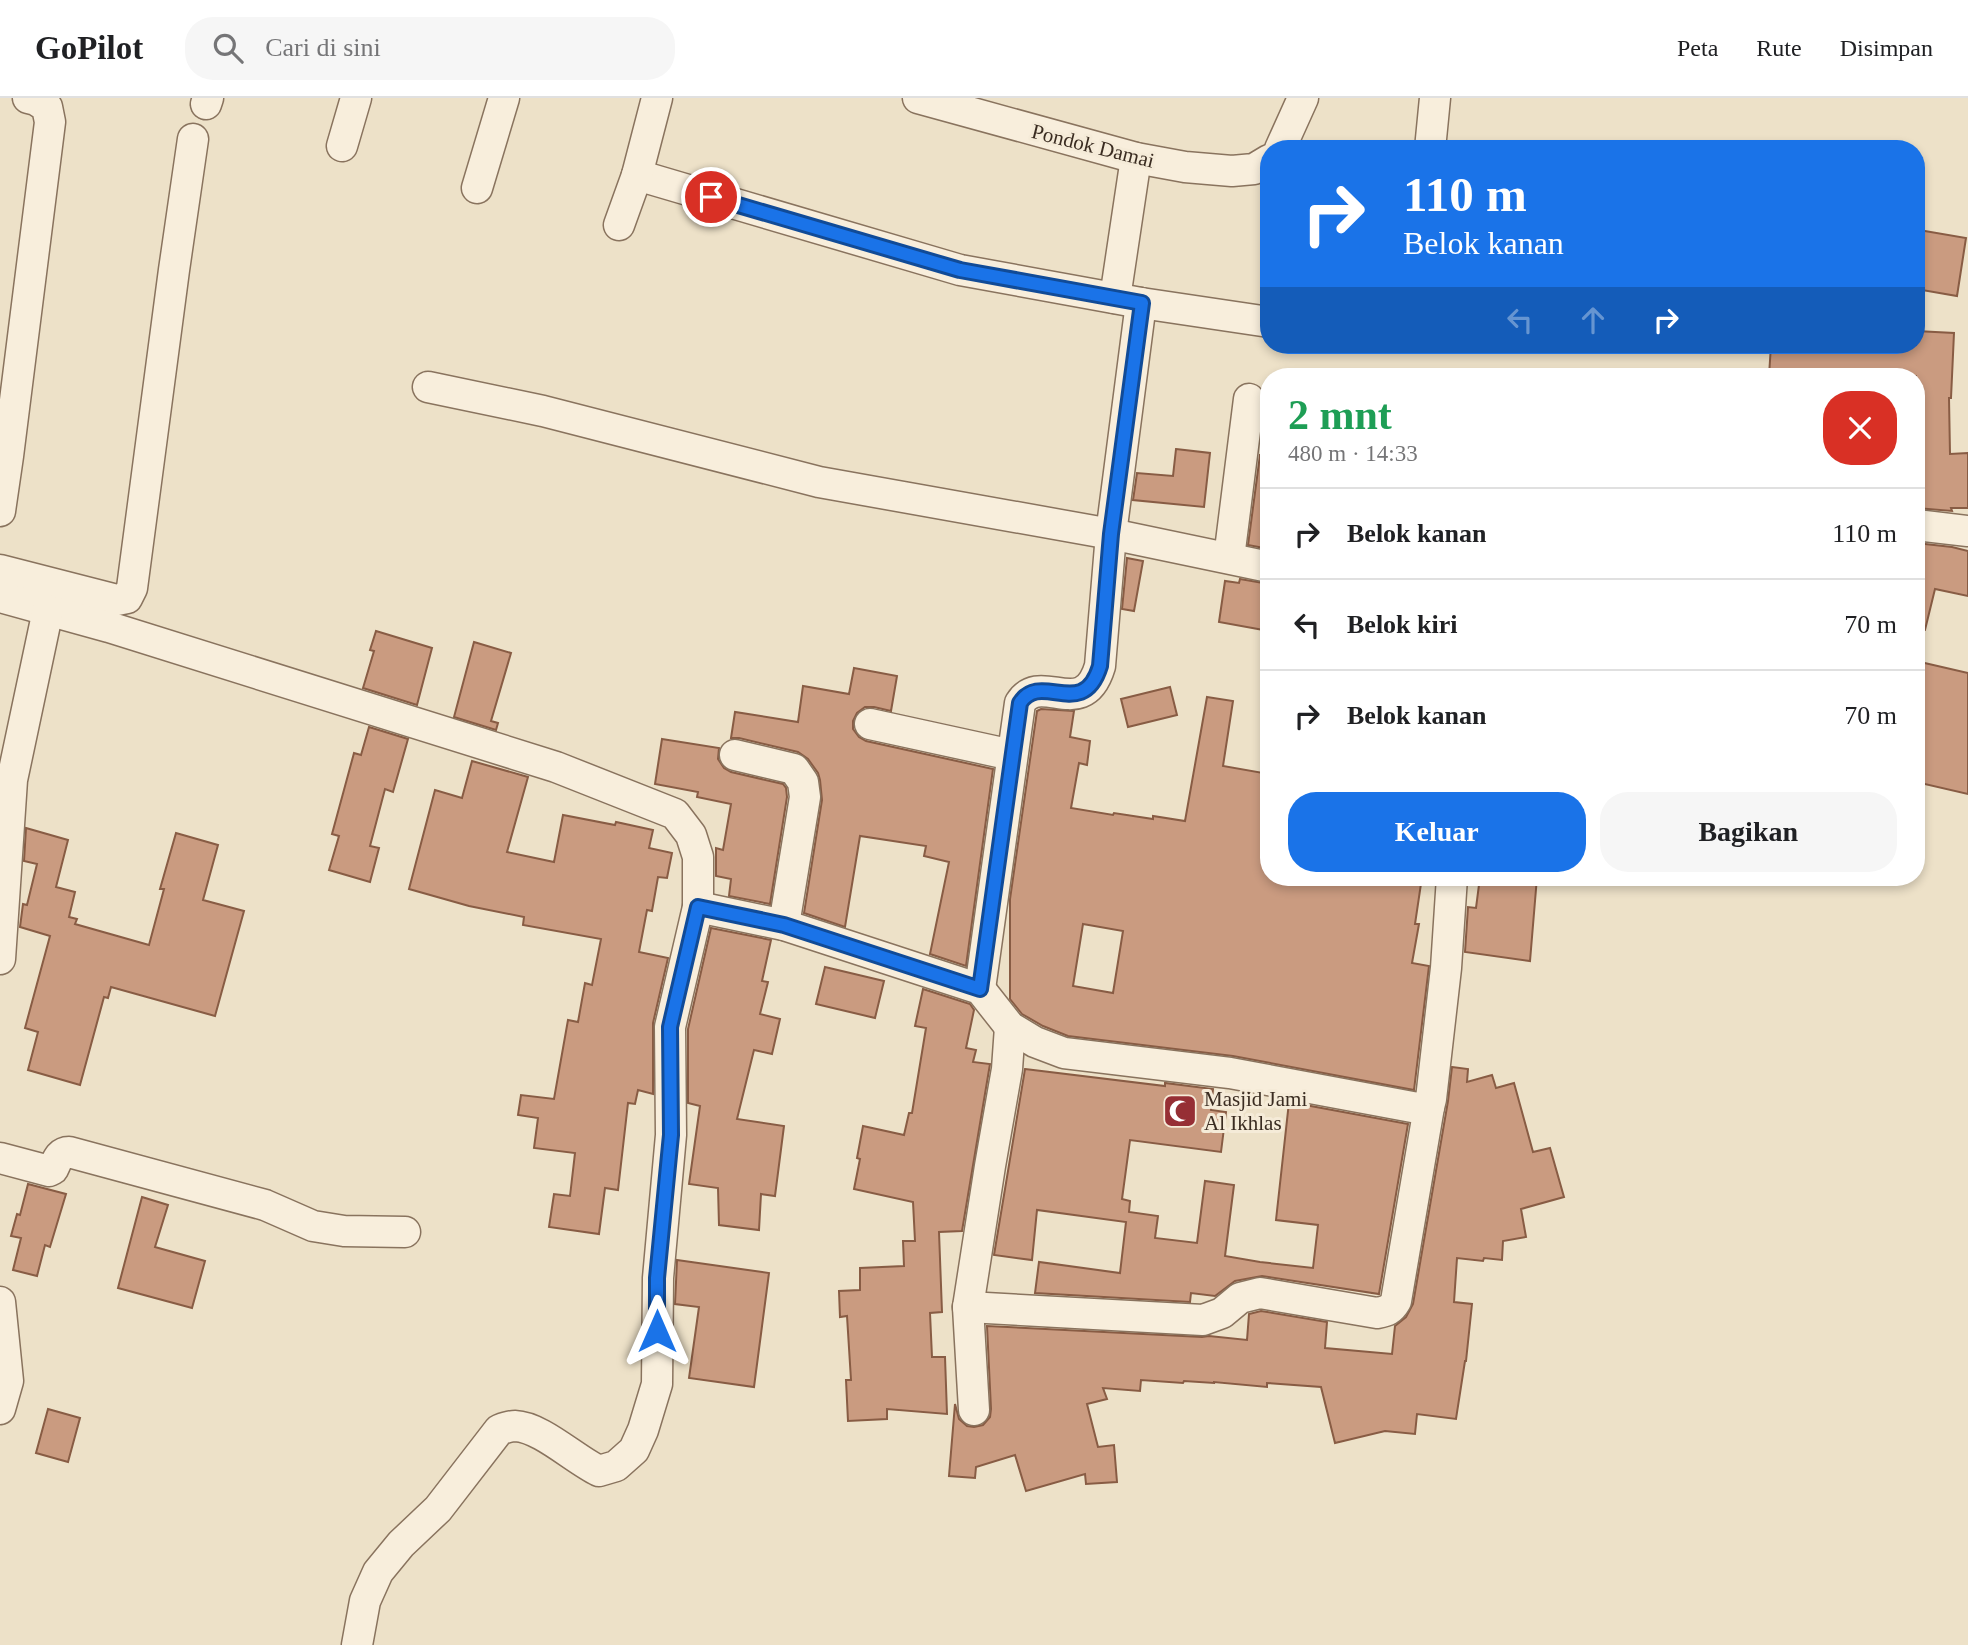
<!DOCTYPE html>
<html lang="id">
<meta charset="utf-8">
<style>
body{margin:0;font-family:"Times New Roman",serif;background:#f6f6f6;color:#202124;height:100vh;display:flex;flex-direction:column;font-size:26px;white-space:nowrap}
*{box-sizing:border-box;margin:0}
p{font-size:23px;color:#757577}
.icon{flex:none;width:38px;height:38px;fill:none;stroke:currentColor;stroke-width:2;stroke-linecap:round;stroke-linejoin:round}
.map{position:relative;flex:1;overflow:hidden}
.sheet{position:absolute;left:1260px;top:270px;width:665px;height:518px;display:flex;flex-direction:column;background:#fff;border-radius:28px;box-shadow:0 4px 10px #0003}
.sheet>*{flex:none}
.banner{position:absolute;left:1260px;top:42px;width:665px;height:214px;border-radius:28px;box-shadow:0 4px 10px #0003;background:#1a73e8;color:#fff;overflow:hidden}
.pin{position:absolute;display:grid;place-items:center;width:60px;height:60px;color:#fff;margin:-30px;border:4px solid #fff;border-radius:50%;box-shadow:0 2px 7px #0007}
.me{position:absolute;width:77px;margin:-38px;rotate:0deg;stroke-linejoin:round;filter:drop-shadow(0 0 5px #0008)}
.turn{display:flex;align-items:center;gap:24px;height:147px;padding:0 28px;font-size:32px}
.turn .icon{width:91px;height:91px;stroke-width:2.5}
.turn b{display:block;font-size:49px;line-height:60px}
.lanes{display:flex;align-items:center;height:66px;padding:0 28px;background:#0003;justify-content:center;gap:35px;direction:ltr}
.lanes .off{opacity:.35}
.round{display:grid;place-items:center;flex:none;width:74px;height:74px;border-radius:28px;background:#f6f6f6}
.overview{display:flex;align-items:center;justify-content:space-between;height:119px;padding:0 28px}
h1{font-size:42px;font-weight:700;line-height:52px;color:#1e9e55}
.action{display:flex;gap:14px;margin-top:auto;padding:14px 28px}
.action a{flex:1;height:80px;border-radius:28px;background:#1a73e8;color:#fff;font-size:28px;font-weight:700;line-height:80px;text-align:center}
.action a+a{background:#f6f6f6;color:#202124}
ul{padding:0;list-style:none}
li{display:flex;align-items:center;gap:21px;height:91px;padding:0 28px;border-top:2px solid #e0e0e0}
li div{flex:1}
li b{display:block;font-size:26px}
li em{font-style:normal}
header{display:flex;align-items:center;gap:42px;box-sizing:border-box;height:98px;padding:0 35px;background:#fff;border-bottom:2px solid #e0e0e0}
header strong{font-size:33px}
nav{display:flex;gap:38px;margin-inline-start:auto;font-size:24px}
.search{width:490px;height:63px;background:#f6f6f6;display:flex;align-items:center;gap:18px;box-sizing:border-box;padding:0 24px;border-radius:28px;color:#757577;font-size:26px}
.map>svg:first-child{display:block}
.building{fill:#ca9b80;stroke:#885c44;stroke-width:2;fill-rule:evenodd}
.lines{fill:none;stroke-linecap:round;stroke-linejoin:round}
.street-casing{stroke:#89735e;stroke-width:33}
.street{stroke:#f8eedc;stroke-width:30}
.route-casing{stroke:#114b97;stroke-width:18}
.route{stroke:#1a73e8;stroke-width:12}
.labels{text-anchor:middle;stroke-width:6;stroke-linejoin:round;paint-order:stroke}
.street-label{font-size:21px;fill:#3a2c21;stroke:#f5ebd8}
.poi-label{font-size:21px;fill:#3a2c21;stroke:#f5ebd8;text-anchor:start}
</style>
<header>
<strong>GoPilot</strong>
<div class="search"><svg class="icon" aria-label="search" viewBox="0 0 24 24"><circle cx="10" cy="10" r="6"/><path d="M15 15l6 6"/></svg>Cari di sini</div>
<nav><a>Peta</a><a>Rute</a><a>Disimpan</a></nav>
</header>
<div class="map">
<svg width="1968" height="1547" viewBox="0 0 1968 1547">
<rect width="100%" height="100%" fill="#ede1c8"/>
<!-- building -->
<g class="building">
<path d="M1919,132L1966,140L1957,198L1916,191V147Z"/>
<path d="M1916,233L1954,235L1951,300H1949L1950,356L1968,355V410H1951L1952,413L1916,410V278H1769L1771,247H1802V253L1842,255L1843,247H1916Z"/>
<path d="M1176,351L1210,355L1204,409L1133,402L1137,375L1173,378Z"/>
<path d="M1260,357H1269V451L1248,447Z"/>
<path d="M1916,445L1952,449L1968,453V498L1935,491L1925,532L1916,531Z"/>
<path d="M1127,460L1143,463L1134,513L1122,511Z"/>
<path d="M1240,481L1269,486V533L1219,524L1225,483L1239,485Z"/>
<path d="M376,533L432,550L417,607L363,590L374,553L370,552Z"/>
<path d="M474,544L511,555L491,623L498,625L496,632L454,619Z"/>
<path d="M1916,563L1968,575V696L1916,684Z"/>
<path d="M854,570L897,578L891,613L874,609H865L857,615L853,623V631L859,639L866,643L993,671L966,868L930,856L949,764L924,758L926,748L860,738L845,829L804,815L822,702L820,682L818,675L808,661L798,654L739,640H731L735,614L798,624L803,588L849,596Z"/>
<path d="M1170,589L1177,617L1128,629L1121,601Z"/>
<path d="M1207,599L1233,603L1223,668L1269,676V779H1422L1415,826H1419L1412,865L1429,868L1414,992L1233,958L1068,938L1043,928L1022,916L1010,901V801L1037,613L1041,611L1074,613L1070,639L1090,643L1087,667L1079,665L1071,710L1113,717L1114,715L1153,721V718L1185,723ZM1083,826L1123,833L1113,895L1073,888Z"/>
<path d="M369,629L408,641L393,694L385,691L370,748L379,750L370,784L329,772L339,738L332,736L354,655L361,657Z"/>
<path d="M662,641L719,650L718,661L724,670L731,674L783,686L786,690L787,699L770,806L729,798L731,781L716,778V750L723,752L731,706L697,699L698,694L655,686Z"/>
<path d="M472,663L528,679L507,754L554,764L563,717L615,727L616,724L653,732L649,750L672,755L667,780L658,779L652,813L647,812L639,854L668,860L653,925V996L638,992L635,1006L628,1005L618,1092L605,1090L599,1136L549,1129L554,1096L570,1098L575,1055L534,1050L538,1020L518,1017L521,997L554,1001L568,922L578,924L585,885L592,887L601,841L523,827L524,819L469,808L409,791L435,692L462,700Z"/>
<path d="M26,730L68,742L56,789L75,794L69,819L77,821L75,826L149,847L164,791H160L176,735L218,747L203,802L244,813L215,918L111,889L108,900L104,899L80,987L28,972L38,934L25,930L50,838L20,829L23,806L27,807L37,766L24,763Z"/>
<path d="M1480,779H1537L1530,863L1465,854L1468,809L1476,810Z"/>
<path d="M711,830L771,842L762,883L768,884L760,916L780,921L772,956L754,952L737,1021L784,1028L775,1098L761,1096L759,1132L719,1127L718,1090L689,1086L700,1008L688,1005V931Z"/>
<path d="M825,869L884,883L875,920L816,906Z"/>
<path d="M923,891L970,906L974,912L966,950L976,952L973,964L990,966L962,1133L939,1134L942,1214L930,1215L932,1259H945L947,1316L887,1311V1321L848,1323L846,1282H851L847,1218L840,1219L839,1193L860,1192V1170L904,1168L903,1143H915L913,1104L854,1091L860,1061L857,1060L863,1028L904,1037L909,1015H912L926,930L915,928Z"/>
<path d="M1452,969L1468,971L1467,984L1492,977L1496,990L1514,985L1533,1054L1550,1050L1564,1099L1521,1111L1526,1139L1503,1143L1502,1162L1484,1160L1483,1163L1457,1160L1454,1204L1472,1206L1466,1263H1465L1456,1321L1417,1316L1415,1336L1385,1333L1335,1345L1321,1289L1267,1285V1289L1214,1284V1285L1184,1283L1183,1285L1141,1282L1140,1293L1103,1290L1107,1301L1087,1306L1098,1349L1114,1347L1117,1384L1086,1386L1085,1376L1026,1393L1015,1357L976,1369L975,1380L949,1378L955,1306L959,1321L967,1328L974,1329L983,1327L990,1319L991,1311L987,1228L1202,1239L1209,1238L1247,1242L1249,1216L1261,1213L1327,1224L1325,1250L1392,1256L1395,1228L1406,1219L1413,1206L1448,1003Z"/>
<path d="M1025,971L1165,988V985L1213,991L1211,1012L1226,1014L1221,1054L1130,1042L1122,1101L1130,1103L1129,1114L1158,1118L1155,1140L1197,1145L1205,1083L1234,1087L1225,1158L1260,1164L1313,1170L1318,1127L1276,1122L1289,1004L1408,1026L1379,1196L1262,1178L1235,1183L1215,1198L1191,1195L1190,1204L1035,1195L1039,1164L1120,1175L1126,1124L1037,1112L1032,1162L994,1157Z"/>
<path d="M28,1086L66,1096L50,1149L45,1147L37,1178L13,1172L21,1140L11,1138L17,1116L20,1117Z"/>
<path d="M142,1099L168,1107L155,1149L205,1163L192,1210L118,1190Z"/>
<path d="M677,1162L769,1175L754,1289L689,1280L699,1209L675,1206Z"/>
<path d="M48,1311L80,1320L68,1364L36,1355Z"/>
</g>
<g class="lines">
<!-- street casing -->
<g class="street-casing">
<g id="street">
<path d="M918,0L1136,60L1185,69L1232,73L1254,71L1269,62"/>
<path d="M206,6L208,0"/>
<path d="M342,48L356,0"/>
<path d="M1280,51L1303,0"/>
<path d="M1430,51L1435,0"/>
<path d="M637,77L960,172L1141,205L1269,224"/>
<path d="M477,90L504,0"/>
<path d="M619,127L637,77L657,0"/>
<path d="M1115,200L1136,60"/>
<path d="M428,289L543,313L819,384L1111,436L1269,469"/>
<path d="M0,413L8,358L50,24L47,9L36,2L28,0"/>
<path d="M1916,427L1968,433"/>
<path d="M1229,460L1249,301"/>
<path d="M0,472L117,502L127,500L132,490L174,172L193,41"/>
<path d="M0,499L109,529L556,669L675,716L691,737L698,759V809L670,929L671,1037L658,1180L657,1286L643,1332L634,1352L616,1368L599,1373C574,1361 541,1329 515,1328C510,1328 504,1330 499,1332L438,1411L401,1446L378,1474L365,1503L357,1547"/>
<path d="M870,626L1012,657"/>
<path d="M735,657L794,671L803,684L805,699L784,827"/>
<path d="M698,809L784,827L980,891L1010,929L1035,944L1064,955L1230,975L1423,1011L1429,1009L1431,1001L1446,870L1452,779"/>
<path d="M0,861L12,682L48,512"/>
<path d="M980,891L1020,605C1041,572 1083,625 1100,568L1111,436L1141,205"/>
<path d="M0,1060L49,1073L53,1071C57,1063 59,1054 69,1054L265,1107L313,1128L344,1133L405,1134"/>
<path d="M0,1204L8,1283L0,1311"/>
<path d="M968,1209L1203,1222L1222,1215L1240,1200L1260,1195L1377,1215C1387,1213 1391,1212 1396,1203L1429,1009"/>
<path d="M974,1312L968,1209L990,1068L1007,971L1010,929"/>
</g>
</g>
<!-- street -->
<use href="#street" class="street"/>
</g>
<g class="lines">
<!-- route casing -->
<g class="route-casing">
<path id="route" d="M657,1233V1180L671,1037L670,929L698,809L784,827L980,891L1020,605C1041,572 1083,624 1100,568L1111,436L1142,205L960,172L711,99"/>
</g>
<!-- route -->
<use href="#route" class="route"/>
</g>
<!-- icons -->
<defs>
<g id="mosque-square" transform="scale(1.75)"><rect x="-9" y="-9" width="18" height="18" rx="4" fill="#962f35" stroke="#f5ebd8"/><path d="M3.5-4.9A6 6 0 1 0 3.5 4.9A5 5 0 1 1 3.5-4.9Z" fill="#fff"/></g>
</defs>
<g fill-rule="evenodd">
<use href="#mosque-square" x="1180" y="1013"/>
</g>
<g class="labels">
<!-- street labels -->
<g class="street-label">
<text transform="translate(1093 48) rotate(14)" y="7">Pondok Damai</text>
</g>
<!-- poi labels -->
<g class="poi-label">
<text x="1204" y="1008">Masjid Jami<tspan x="1204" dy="24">Al Ikhlas</tspan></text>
</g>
</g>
</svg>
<div class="pin" style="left:711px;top:99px;background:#d93025"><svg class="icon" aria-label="arrive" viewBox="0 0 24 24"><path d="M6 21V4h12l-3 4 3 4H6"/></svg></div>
<svg class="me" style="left:657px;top:1233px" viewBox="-20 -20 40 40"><path d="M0-17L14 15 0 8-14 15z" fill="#1a73e8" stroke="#fff" stroke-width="4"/></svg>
<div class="banner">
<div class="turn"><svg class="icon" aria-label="right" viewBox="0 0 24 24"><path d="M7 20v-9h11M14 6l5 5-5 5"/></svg><div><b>110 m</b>Belok kanan</div></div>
<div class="lanes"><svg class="icon off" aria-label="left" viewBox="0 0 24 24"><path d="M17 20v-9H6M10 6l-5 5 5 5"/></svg><svg class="icon off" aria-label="ahead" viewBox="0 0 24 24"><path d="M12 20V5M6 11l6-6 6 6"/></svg><svg class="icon" aria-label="right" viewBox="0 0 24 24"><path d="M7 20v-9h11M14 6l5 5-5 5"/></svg></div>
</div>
<section class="sheet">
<div class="overview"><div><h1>2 mnt</h1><p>480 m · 14:33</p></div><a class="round" style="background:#d93025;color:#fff"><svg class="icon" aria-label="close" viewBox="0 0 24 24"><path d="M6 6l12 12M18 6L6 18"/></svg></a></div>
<ul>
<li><svg class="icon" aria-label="right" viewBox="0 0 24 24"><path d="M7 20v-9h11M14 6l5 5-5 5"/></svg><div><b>Belok kanan</b></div><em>110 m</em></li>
<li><svg class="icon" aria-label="left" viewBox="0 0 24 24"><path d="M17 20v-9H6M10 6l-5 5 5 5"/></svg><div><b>Belok kiri</b></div><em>70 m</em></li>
<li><svg class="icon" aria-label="right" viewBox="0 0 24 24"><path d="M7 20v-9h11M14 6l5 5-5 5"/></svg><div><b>Belok kanan</b></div><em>70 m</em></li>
</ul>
<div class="action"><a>Keluar</a><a>Bagikan</a></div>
</section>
</div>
